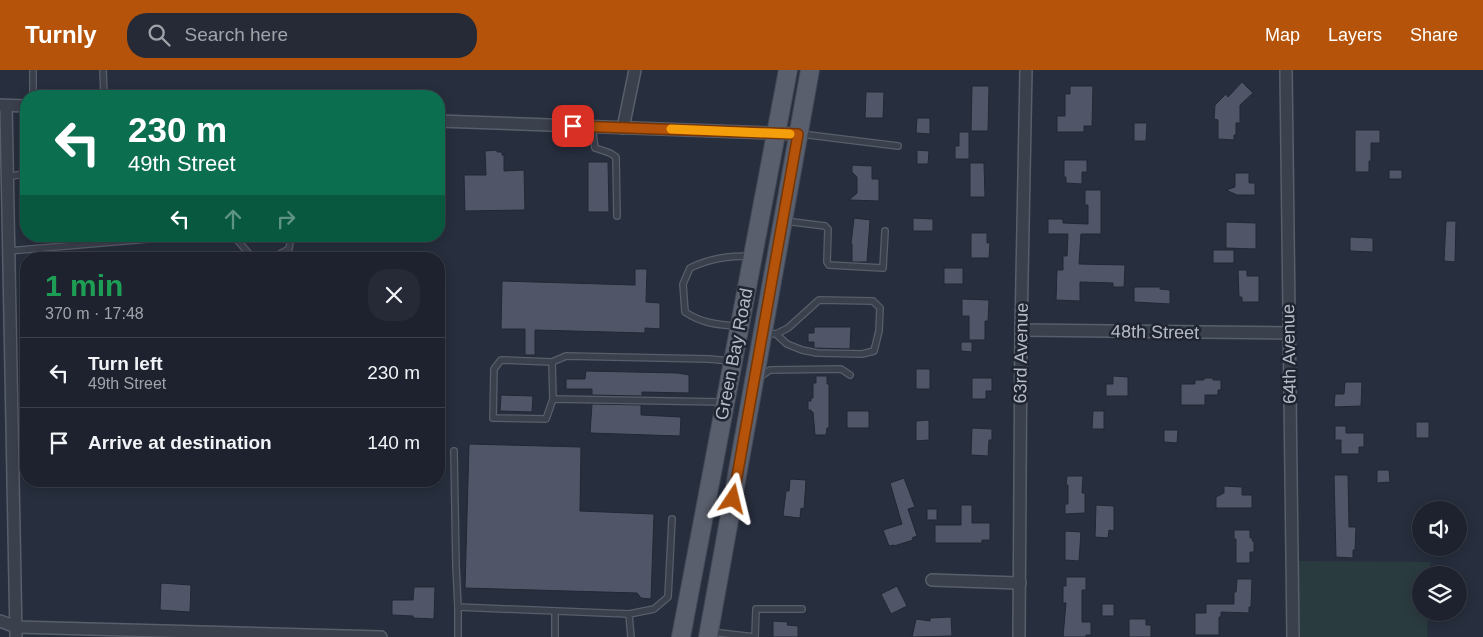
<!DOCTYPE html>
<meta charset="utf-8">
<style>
body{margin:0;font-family:Arial,sans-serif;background:#252a36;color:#f1f3f6;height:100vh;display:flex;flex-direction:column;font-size:19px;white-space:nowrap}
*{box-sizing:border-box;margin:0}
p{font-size:16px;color:#a0a4aa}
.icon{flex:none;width:28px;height:28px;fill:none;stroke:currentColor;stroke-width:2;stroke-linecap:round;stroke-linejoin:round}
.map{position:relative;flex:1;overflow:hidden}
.panel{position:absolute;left:20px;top:182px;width:425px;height:235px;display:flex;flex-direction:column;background:#1d222e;border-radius:20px;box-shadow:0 2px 12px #0003,0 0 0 1px #3b3f4a}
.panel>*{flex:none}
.top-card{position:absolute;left:20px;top:20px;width:425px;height:152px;border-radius:20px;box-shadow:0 2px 12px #0003,0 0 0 1px #3b3f4a;background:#0b6e4f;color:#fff;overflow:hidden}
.buttons{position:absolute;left:1412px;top:431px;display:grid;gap:10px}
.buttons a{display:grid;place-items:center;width:55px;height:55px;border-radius:50%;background:#1d222e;box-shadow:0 2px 12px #0003,0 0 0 1px #3b3f4a;font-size:25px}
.pin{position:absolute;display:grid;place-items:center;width:42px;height:42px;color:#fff;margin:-21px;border-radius:10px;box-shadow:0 2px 8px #0006}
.me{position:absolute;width:55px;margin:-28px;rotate:10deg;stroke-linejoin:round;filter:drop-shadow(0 0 4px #0008)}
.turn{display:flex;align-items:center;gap:18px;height:105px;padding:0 25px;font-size:22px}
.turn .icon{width:65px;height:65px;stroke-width:2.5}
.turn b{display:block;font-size:35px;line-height:42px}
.lanes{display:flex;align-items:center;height:48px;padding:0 25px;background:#0003;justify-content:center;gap:25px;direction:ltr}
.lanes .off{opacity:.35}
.round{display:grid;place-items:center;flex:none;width:52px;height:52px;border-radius:20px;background:#252a36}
.headline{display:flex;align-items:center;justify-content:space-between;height:85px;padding:0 25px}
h1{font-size:30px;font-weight:700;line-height:38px;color:#1e9e55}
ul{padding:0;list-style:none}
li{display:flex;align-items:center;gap:15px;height:70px;padding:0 25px;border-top:1px solid #3b3f4a}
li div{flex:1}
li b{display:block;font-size:19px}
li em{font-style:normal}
header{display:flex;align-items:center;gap:30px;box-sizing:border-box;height:70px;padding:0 25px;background:#b45309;color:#fff}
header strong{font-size:24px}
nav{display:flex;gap:28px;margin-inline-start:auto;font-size:18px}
.search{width:350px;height:45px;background:#252a36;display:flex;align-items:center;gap:12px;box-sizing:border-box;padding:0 18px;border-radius:20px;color:#a0a4aa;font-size:19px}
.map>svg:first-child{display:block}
.green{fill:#2a3b3f}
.building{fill:#505668;stroke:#222734}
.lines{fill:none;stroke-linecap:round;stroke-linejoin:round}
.lane-casing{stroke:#595e6b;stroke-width:8}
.street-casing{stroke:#595e6b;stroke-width:14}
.primary-casing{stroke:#444956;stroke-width:20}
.lane{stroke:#3b404d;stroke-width:5.5}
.street{stroke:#3b404d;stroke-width:11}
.primary{stroke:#595f6d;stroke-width:18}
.route-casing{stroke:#753606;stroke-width:12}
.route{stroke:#b45309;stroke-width:9}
.slow{stroke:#f59e0b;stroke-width:9}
.labels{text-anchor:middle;stroke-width:5;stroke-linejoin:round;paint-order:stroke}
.street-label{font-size:18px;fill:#b7bbc8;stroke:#202532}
</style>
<header>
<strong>Turnly</strong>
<div class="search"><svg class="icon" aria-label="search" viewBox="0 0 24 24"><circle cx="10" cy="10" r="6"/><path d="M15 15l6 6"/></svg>Search here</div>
<nav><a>Map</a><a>Layers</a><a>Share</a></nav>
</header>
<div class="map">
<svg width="1483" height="567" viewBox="0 0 1483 567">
<rect width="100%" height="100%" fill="#272e3d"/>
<!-- green -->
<path class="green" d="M1298,491L1430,492V505H1421V542L1428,543L1427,567H1300Z"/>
<!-- building -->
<g class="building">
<path d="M1242,12L1253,23L1240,35V53H1236V65H1234V70L1218,69V50L1214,49L1215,35L1226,24L1228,27Z"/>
<path d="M972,16H989L988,61H971Z"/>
<path d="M1070,16H1093L1092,56H1084V62H1057V46H1065V24H1070Z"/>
<path d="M866,22H884L883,48H865Z"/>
<path d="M917,48H930V64L916,63Z"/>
<path d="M1134,53H1147L1146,71H1134Z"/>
<path d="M1355,60H1380V73H1371V91H1369V102H1355Z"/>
<path d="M959,62H969V89H955V76H959Z"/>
<path d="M497,80V82H502V85H504V101L524,100L525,140L465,141L464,105H486L485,81Z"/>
<path d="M917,80L929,81L928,94H917Z"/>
<path d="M1064,90H1087V102H1082V114L1066,113V107H1064Z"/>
<path d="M588,92H608L609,142H588Z"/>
<path d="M970,93H984L985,127H970Z"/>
<path d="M852,95L872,96V109H879V131L849,130L857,123V107L852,102Z"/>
<rect x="1389" y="100" width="13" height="9"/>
<path d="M1235,103H1249V113H1255V125H1237L1226,120L1235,117Z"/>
<path d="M1085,120H1101V164H1081L1079,194L1125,195L1124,217H1113V213L1080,212V231L1056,230L1057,200H1063V186H1067L1068,164H1048V149H1063V153L1088,154V135H1085Z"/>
<path d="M854,148L870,150L867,192H852V174H851Z"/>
<path d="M913,148L933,149V161H913Z"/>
<path d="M1446,151H1456L1455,192L1444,191Z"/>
<path d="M1226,152L1256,153V179L1226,178Z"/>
<path d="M971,163H987V173H990L989,188H971Z"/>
<path d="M1350,167L1373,168V182L1350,181Z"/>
<rect x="1213" y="180" width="21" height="13"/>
<rect x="944" y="198" width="19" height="16"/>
<path d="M635,199H647L646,232L660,233V259L645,258V263L535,260V285H525V259H501L502,211L635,215Z"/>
<path d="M1238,200H1247V206H1259V232H1242V227H1239Z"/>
<path d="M1134,217H1160V219L1170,220V234L1134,232Z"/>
<path d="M962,229L989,230L988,251H985V270H969V246H962Z"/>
<path d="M814,257H851L850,279L814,278V272H808V263H814Z"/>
<path d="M961,272H972V282L961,281Z"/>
<rect x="916" y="299" width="14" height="20"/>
<path d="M586,301L678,303L689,305V323L642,322V326L592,325V319H566V309H585Z"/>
<path d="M816,306H827V314H829V358H827L826,365H815L813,342H811V340H808V331H811V328H813V313H816Z"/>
<path d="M1113,306L1128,307V326H1106V314H1113Z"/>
<path d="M972,308H992V321H986V329H972Z"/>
<path d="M1204,308H1213V310H1221V320H1218V325H1205V335H1181V314H1195V310H1204Z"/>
<path d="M1345,312H1362L1361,336L1334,337L1335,324H1344Z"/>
<path d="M501,325L533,326L532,342L500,341Z"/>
<path d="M592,334L641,335V345L681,347L680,366L590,363Z"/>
<rect x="847" y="341" width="22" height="17"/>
<path d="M1093,341H1104V359H1092Z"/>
<path d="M929,350V370L916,371V351Z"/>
<rect x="1416" y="352" width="13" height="16"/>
<path d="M1335,356H1346V363H1364V377H1359V384H1341V370H1335Z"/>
<path d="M972,358L992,359V370H989L988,386L971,385Z"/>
<path d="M1164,360H1178L1177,373L1164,372Z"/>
<path d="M469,374L581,377L580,441L654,444L651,529L641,528L637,523L465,518Z"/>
<path d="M1377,400H1389L1390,412L1377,413Z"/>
<path d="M1334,405H1348L1349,457H1356L1355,480H1353V488L1336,487Z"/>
<path d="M1067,406H1083L1082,423H1085V443L1065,444V434H1068V415H1066Z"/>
<path d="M904,408L915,437L908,439L917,466L912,468L913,470L894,476V475L889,476L883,460L902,454L890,413Z"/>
<path d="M790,409L806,410L804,439L801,438L800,448L783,446L786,421H789Z"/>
<path d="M1224,416L1242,417V425H1252V438H1216V427L1224,423Z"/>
<path d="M961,435H972V453H990V470H982V473H935V455H961Z"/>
<path d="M1096,435L1114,436V461L1109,460L1108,468L1095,467Z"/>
<rect x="927" y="439" width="10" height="11"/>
<path d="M1234,460H1250V468H1253L1252,471H1254V482H1250V493H1236V469H1234Z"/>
<path d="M1065,461L1081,462L1079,491L1065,490Z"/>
<path d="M1066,507H1086V520H1082V552H1091V565H1086V567H1063L1066,533H1063V516H1066Z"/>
<path d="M1237,509H1252L1251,537H1249V543L1221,542V547H1219V565H1195V543H1206V534H1234V522H1236Z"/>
<path d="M161,513L191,515L190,542L160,540Z"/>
<path d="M897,516L907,536L891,544L881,524Z"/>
<path d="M414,517H435L434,549L413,548V546L392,545V530H413Z"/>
<rect x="1102" y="534" width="12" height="12"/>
<path d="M951,547L952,566L912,567L916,549L930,551V548Z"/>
<path d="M1129,549H1146V555H1151V567H1129Z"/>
<path d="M773,551L788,552L787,555L798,556V567H773Z"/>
</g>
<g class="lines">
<!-- lane casing -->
<g class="lane-casing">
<g id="lane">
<path d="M33,0V26"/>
<path d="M103,0L104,26"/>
<path d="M592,56L595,78L610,83L616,87L617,146"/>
<path d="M801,64L898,76"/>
<path d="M7,107L23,104L26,101"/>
<path d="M785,151L825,156L828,159L827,192L829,195L883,198L885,161"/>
<path d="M234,166L250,185L274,187L289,179L291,166"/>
<path d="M8,181L148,169L152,166"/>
<path d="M738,256C718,255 701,253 685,242L683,214L690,198C711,188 728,186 751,186"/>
<path d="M765,263L776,264L787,274L802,280L817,283L862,284L874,281L879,261L880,238L873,231L819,230L788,258L776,264"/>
<path d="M552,292L553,329"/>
<path d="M758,308L770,300L841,299L850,305"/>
<path d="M723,332L553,329L546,349L493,348L494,299L501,290L552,292L566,286L709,289L731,291"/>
<path d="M454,381L456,496L458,537L629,544"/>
<path d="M458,537V567"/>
<path d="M711,562L755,567L756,539H802"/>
<path d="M555,567V541"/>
<path d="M631,567L629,544L654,539L668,527L672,449"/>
</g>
</g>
<!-- street casing -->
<g class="street-casing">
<g id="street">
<path d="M1286,0L1293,567"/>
<path d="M0,35L26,36"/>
<path d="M6,36L16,567"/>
<path d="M439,51L798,64"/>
<path d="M623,58L635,0"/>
<path d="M1021,260L1288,263"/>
<path d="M932,510L1020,513"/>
<path d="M0,551L16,557L381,567"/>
<path d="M1019,567L1021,260L1026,0"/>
</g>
</g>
<!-- primary casing -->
<g class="primary-casing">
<g id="primary">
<path d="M681,567L788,0"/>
<path d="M708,567L810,0"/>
</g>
</g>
<!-- lane -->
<use href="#lane" class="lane"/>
<!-- street -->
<use href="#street" class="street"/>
<!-- primary -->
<use href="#primary" class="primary"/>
</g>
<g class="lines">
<!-- route casing -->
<g class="route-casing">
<path id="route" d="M573,56L798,64L733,429"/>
</g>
<!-- route -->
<use href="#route" class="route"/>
<!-- slow -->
<path class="slow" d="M671,59L790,64"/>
</g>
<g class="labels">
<!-- street labels -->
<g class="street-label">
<text transform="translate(1155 262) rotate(1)" y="6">48th Street</text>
<text transform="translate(1021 283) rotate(-89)" y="6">63rd Avenue</text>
<text transform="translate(734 284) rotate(-79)" y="6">Green Bay Road</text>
<text transform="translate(1289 284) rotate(-91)" y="6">64th Avenue</text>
</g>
</g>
</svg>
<div class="buttons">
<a><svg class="icon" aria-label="sound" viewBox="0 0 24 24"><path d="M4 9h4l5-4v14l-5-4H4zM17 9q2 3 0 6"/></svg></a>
<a><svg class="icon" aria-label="layers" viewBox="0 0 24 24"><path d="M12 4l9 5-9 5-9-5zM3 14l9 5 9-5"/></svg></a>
</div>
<div class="pin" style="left:573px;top:56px;background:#d93025"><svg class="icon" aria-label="arrive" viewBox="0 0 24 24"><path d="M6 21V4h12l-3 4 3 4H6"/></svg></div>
<svg class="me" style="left:733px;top:429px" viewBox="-20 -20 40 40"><path d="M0-17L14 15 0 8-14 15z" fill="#b45309" stroke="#fff" stroke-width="4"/></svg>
<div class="top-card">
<div class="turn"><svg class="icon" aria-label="left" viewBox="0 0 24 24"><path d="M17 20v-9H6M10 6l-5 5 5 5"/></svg><div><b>230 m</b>49th Street</div></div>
<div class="lanes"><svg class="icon" aria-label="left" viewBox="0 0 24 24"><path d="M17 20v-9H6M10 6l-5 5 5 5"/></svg><svg class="icon off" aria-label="ahead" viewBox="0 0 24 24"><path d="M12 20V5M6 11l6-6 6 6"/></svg><svg class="icon off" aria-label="right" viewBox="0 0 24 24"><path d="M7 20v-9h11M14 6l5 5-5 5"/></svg></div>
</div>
<section class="panel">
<div class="headline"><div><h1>1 min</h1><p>370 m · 17:48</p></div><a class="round"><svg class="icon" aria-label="close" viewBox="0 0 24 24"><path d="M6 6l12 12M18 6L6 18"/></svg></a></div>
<ul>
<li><svg class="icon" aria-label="left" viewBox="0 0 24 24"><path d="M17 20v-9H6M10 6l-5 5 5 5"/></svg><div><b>Turn left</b><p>49th Street</p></div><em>230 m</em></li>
<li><svg class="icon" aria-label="arrive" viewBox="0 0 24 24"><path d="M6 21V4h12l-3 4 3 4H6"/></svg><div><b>Arrive at destination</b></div><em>140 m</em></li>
</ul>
</section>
</div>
